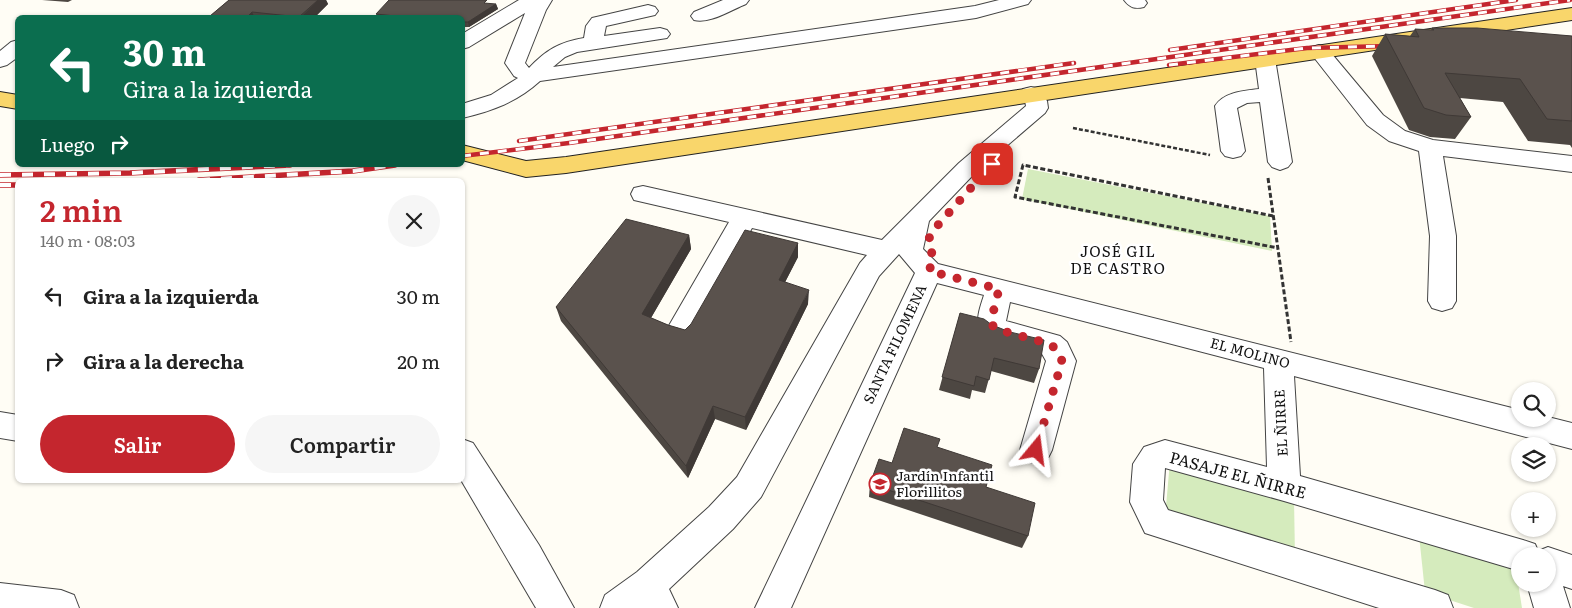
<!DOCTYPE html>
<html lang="es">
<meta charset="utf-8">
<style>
body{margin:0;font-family:Literata,serif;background:#f6f6f6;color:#222;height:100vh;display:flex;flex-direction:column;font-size:19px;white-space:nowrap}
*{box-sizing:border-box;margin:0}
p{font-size:16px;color:#767676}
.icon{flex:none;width:28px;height:28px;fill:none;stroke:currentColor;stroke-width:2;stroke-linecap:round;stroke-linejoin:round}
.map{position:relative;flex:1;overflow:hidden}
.panel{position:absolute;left:15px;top:178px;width:450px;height:305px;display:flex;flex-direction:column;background:#fff;border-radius:8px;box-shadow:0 1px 4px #0004}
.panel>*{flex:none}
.banner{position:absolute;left:15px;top:15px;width:450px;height:152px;border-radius:8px;box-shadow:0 1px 4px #0004;background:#0b6e4f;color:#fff;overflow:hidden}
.buttons{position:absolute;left:1511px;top:382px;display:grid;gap:10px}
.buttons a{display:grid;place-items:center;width:45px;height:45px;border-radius:50%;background:#fff;box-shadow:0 1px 4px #0004;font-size:25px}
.pin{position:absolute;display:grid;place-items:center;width:42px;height:42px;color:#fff;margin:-21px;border-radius:10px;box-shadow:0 2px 8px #0006}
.me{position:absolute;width:55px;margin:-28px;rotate:16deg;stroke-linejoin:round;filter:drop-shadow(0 0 4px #0008)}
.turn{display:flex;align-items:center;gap:18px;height:105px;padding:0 25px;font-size:22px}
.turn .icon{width:65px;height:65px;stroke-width:2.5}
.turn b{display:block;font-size:35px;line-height:42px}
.then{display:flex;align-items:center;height:48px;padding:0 25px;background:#0003;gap:10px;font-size:19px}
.round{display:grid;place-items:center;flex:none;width:52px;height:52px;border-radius:26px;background:#f6f6f6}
.overview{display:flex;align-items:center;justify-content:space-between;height:85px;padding:0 25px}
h1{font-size:30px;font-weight:600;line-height:38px;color:#c4262e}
.button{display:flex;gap:10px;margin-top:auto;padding:10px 25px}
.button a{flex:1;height:58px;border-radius:30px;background:#c4262e;color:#fff;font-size:20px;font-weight:600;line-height:58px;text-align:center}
.button a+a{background:#f6f6f6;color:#222}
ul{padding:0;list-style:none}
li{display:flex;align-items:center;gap:15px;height:65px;padding:0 25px}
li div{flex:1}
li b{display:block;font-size:19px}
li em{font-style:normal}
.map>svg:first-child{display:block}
.green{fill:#d5ebbd}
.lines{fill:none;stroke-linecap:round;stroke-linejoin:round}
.minor-casing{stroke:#444;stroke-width:2}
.major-casing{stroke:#222;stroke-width:2}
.path-far1{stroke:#333;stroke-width:2.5;stroke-dasharray:4 2;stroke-linecap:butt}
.path{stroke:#333;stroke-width:3;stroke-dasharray:5 2.5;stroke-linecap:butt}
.minor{fill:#fff;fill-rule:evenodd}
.major{fill:#f9d66b;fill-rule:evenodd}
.rail-far1-casing{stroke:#c4262e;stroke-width:4.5}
.rail-casing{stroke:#c4262e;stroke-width:5.5}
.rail-far1{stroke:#fff;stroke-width:3;stroke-dasharray:9;stroke-linecap:butt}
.rail{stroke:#fff;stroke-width:4;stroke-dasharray:11;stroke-linecap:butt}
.wall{fill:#4d4742}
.shaded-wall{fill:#3f3936}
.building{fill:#5a524d;stroke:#3f3936}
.route{stroke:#c4262e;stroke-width:9;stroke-dasharray:0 16.2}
.labels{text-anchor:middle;stroke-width:5;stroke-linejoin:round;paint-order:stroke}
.street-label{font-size:14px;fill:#111;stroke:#fff}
.poi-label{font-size:14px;fill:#111;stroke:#fff;text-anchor:start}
.neighbourhood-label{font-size:15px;letter-spacing:1px;fill:#111;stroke:#fff}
.near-street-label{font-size:16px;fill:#111;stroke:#fff}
</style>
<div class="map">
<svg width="1572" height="608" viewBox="0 0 1572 608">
<rect width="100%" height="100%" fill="#fffdf5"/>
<!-- green -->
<g class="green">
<path d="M1028,169L1270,216L1272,251L1022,199Z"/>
<path d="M1170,461L1294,498L1295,558L1165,518Z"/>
<path d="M1419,535L1515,564L1522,608H1474L1425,592Z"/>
</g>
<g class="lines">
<!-- minor casing -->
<g class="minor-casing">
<g id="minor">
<path d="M519,0H552L546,10L525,63L529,68C546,50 560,42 584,38L586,26L592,18L648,5L655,7L658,11L655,15L606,26L604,36L660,28L667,30L670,34L667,38L577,52L565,57L553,67L975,6L999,0H1031L1028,4L976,18L540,81C517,102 492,111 462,118V104L491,95L518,78L514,76L505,63L525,13L469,47L462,49V34Z"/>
<path d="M723,0H749L746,4C731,10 710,24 694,20L691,16L694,12Z"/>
<path d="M1124,0H1145L1147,3L1144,7C1135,9 1130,8 1124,0Z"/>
<path d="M18,40V57L7,65L0,67V51L11,42Z"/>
<path d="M1319,45L1326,47L1383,115L1405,131L1433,140L1572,156V172L1443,156L1456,236V301L1452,308L1442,311L1432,308L1428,301L1430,236L1419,151L1389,141L1367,125L1309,51L1312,47Z"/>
<path d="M1265,53L1272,55L1275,59L1292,162L1288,167L1280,170L1272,167L1268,162L1260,102L1247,103L1237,108L1245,151L1241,156L1233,158L1225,156L1221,151L1215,106C1224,92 1243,91 1259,89L1255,59L1258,55Z"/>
<path d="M1031,87L1039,89L1047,101L1048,108L1045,113L975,173L929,221L923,249L938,264L1520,410V419H1548V417L1572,423V449L1294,376L1300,476L1523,540L1535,544L1538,551L1548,547L1572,555V589L1563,586L1570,608H1534L1527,584H1548V556H1520V571L1284,501L1165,468L1163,500L1168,510L1435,590L1448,595L1453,608H1379L1145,533L1130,502L1133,464L1144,447L1165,440L1267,467L1264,368L1010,302L1006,321L1060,336L1067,342L1076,361L1052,450L1047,460L1036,464L1025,460L1020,450L1046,361L1041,352C1026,348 984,342 979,327C976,317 981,305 984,295L937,283L791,608H755L915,273L899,254L879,276L761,497L733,529L669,589L678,608H600L605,595L637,572L709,507L737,477L860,263L867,255L752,228L691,337L681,340L671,337L667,329L729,222L634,200L631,194L634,188L643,186L882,240L959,163L1026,106L1025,101L1020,94L1023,89Z"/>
<path d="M0,412L18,415V441L0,438Z"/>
<path d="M462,439L473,443L539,545L574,608H536L461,480Z"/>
<path d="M0,583L61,590L74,595L79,608H0Z"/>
</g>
</g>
<!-- major casing -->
<g class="major-casing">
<g id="major">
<path d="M1572,8V20L566,173L526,177L462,160V145L526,161L566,157Z"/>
<path d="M0,92L18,95V109L0,106Z"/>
</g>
</g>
<!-- path-far1 -->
<path class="path-far1" d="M1073,128L1210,155"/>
<!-- path -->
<g class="path">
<path d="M1268,178L1291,342"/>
<path d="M1273,216L1023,165L1015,197L1278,248"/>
</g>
<!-- minor -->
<use href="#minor" class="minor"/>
<!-- major -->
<use href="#major" class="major"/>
<!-- rail-far1 casing -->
<g class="rail-far1-casing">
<g id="rail-far1">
<path d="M1170,50L1516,0"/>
<path d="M1169,65L1307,48L1390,46"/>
<path d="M519,141L1074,63"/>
<path d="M462,156L569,143L1570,0"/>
</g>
</g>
<!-- rail casing -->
<g class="rail-casing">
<g id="rail">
<path d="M0,175L130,173L290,165"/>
<path d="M199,180L353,171L395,165"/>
<path d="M0,185H18"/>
</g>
</g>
<!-- rail-far1 -->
<use href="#rail-far1" class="rail-far1"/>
<!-- rail -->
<use href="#rail" class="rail"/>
</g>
<!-- wall -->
<g class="wall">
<path d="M42,0H72L68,2Z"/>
<path d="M229,0H326L328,4L314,18H211L210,16Z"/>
<path d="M488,4H496L498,9L469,27H462V18H378L376,14Z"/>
<path d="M1432,28L1572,36V148L1570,145L1528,141L1503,102L1460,98L1471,117L1455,139L1430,137L1409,130L1372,56L1385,34L1410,36L1415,29L1431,30Z"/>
<path d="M689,235L691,249L651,318L668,325L685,330L798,243V257L785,282L808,304L746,430L715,419L688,478L561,321L556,307Z"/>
<path d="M960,313L1039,369L1034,383L991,371L985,393L972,390L970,399L939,390Z"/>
<path d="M937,447L986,487L1028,536L1022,548L869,497L870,484L892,463Z"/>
</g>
<!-- shaded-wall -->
<g class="shaded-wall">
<path d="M318,0H326L328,4L314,18H300Z"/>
<path d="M496,4L498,9L469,27L468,22Z"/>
<path d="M252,12L255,18H246Z"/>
<path d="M689,235L691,249L645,328L642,314Z"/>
<path d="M798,243V257L779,294V280Z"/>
<path d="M809,290L808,304L746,430L745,417Z"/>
<path d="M713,406L715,419L688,478L686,466Z"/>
</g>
<!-- building -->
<g class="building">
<path d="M229,0H318L299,17L252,12L246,18H222L210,16Z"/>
<path d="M389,0H487L484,3L496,4L468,22H462V18H414L376,14Z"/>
<path d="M1432,28H1477L1572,36V121L1547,119L1520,79L1445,73L1471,117L1446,115L1424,108L1385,34L1419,37L1415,29L1434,30Z"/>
<path d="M626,219L689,235L642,314L668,325L685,330L691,324L745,230L798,243L779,280L809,290L745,417L713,406L686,466L556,307Z"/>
<path d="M960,313L984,319L992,325L1010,332L1044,340L1039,369L994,358L989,380L976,376L974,386L942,377Z"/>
<path d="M904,428L940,439L937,447L992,465L986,487L1035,503L1028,536L870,484L879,459L892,463Z"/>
</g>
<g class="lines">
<!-- route -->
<path class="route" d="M992,164L930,234L928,246L934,257L929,271L999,289L992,317L993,326L996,329L1050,344L1057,350L1062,361L1036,450"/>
</g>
<!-- icons -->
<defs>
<g id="school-ring" transform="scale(1.125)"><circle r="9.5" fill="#fff" stroke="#c4262e" stroke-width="1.5"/><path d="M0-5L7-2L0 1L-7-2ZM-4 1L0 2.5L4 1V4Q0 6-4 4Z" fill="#c4262e"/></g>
</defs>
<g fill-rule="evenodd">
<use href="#school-ring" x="880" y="484"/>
</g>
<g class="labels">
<!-- street labels -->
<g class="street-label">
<text transform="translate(895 344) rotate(-65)" y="5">SANTA FILOMENA</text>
<text transform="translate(1250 353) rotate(15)" y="5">EL MOLINO</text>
<text transform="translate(1281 423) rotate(-93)" y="5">EL ÑIRRE</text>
</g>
<!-- poi labels -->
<g class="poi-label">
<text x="896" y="481">Jardín Infantil<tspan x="896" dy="16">Florillitos</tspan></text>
</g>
<!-- neighbourhood labels -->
<g class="neighbourhood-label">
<text x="1118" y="257">JOSÉ GIL<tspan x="1118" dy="17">DE CASTRO</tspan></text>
</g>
<!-- near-street labels -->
<g class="near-street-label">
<text transform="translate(1238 475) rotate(15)" y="6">PASAJE EL ÑIRRE</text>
</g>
</g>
</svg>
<div class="buttons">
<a><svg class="icon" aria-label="search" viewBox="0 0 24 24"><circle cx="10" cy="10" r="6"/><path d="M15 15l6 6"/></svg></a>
<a><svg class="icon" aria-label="layers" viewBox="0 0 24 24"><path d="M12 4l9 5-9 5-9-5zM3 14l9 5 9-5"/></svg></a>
<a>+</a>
<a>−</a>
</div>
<div class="pin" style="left:992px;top:164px;background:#d93025"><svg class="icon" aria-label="arrive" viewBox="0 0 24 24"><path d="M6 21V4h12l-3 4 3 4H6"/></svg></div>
<svg class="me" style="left:1036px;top:450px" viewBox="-20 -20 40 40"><path d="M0-17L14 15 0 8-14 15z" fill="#c4262e" stroke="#fff" stroke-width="4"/></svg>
<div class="banner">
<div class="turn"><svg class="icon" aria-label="left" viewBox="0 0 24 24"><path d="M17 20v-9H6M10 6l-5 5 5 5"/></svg><div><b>30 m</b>Gira a la izquierda</div></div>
<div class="then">Luego<svg class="icon" aria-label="right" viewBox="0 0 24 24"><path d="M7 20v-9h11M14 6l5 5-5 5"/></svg></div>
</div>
<section class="panel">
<div class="overview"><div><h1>2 min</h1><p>140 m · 08:03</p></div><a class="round"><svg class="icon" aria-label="close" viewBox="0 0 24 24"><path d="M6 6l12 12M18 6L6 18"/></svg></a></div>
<ul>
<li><svg class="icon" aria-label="left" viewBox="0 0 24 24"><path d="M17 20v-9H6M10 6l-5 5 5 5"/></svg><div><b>Gira a la izquierda</b></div><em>30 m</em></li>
<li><svg class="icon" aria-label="right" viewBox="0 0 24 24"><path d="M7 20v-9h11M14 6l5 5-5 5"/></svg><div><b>Gira a la derecha</b></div><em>20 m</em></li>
</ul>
<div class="button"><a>Salir</a><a>Compartir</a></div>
</section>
</div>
